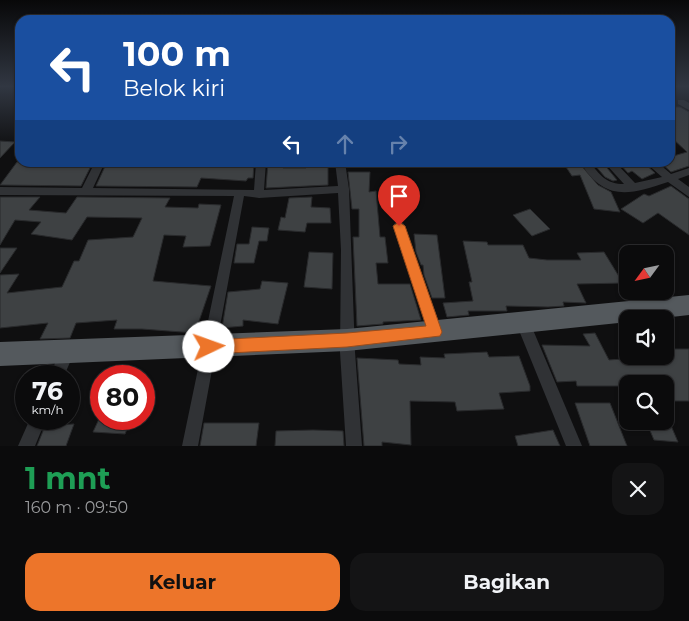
<!DOCTYPE html>
<html lang="id">
<meta charset="utf-8">
<style>
body{margin:0;font-family:Montserrat,sans-serif;background:#141415;color:#f1f3f6;height:100vh;display:flex;flex-direction:column;font-size:19px;white-space:nowrap}
*{box-sizing:border-box;margin:0}
p{font-size:16px;color:#9a9b9d}
.icon{flex:none;width:28px;height:28px;fill:none;stroke:currentColor;stroke-width:2;stroke-linecap:round;stroke-linejoin:round}
.map{position:relative;height:446px;overflow:hidden}
.panel{display:flex;flex-direction:column;background:#0b0b0c;flex:1}
.panel>*{flex:none}
.guide{position:absolute;left:15px;top:15px;width:660px;height:152px;border-radius:15px;box-shadow:0 1px 4px #0004,0 0 0 1px #2b2b2d;background:#1a4fa0;color:#fff;overflow:hidden}
.needle{width:32px;rotate:237deg}
.controls{position:absolute;left:619px;top:245px;display:grid;gap:10px}
.controls a{display:grid;place-items:center;width:55px;height:55px;border-radius:10px;background:#0b0b0c;box-shadow:0 1px 4px #0004,0 0 0 1px #2b2b2d;font-size:25px}
.speed{position:absolute;left:15px;top:365px;display:flex;gap:10px;font-size:25px;font-weight:700;text-align:center}
.speed>*{display:grid;place-content:center;width:65px;height:65px;border-radius:50%;background:#0b0b0c;box-shadow:0 1px 4px #0004,0 0 0 1px #2b2b2d;line-height:1}
.speed small{font-size:12px;font-weight:400}
.speed .limit{border:8px solid #d22;background:#fff;color:#111}
.pin{position:absolute;display:grid;place-items:center;width:42px;height:42px;color:#fff;margin:-51px -21px;border-radius:50% 50% 50% 0;rotate:-45deg;box-shadow:0 0 5px #0007}
.pin .icon{rotate:45deg}
.me{position:absolute;width:55px;margin:-28px;rotate:87deg;stroke-linejoin:round;filter:drop-shadow(0 0 4px #0008)}
.turn{display:flex;align-items:center;gap:18px;height:105px;padding:0 25px;font-size:22px}
.turn .icon{width:65px;height:65px;stroke-width:2.5}
.turn b{display:block;font-size:35px;line-height:42px}
.lanes{display:flex;align-items:center;height:48px;padding:0 25px;background:#0003;justify-content:center;gap:25px;direction:ltr}
.lanes .off{opacity:.35}
.round{display:grid;place-items:center;flex:none;width:52px;height:52px;border-radius:15px;background:#141415}
.summary{display:flex;align-items:center;justify-content:space-between;height:85px;padding:0 25px}
h1{font-size:30px;font-weight:700;line-height:38px;color:#1e9e55}
.button{display:flex;gap:10px;margin-top:auto;padding:10px 25px}
.button a{flex:1;height:58px;border-radius:15px;background:#ed752a;color:#111;font-size:20px;font-weight:700;line-height:58px;text-align:center}
.button a+a{background:#141415;color:#f1f3f6}
.map>svg:first-child{display:block}
.building{fill:#3e4143;stroke:#292a2c}
.lines{fill:none;stroke-linecap:round;stroke-linejoin:round}
.minor{fill:#303235;fill-rule:evenodd}
.trunk{fill:#54595d;fill-rule:evenodd}
.route{fill:#ed752a;stroke:#9a4c1b}
</style>
<div class="map">
<svg width="689" height="446" viewBox="0 0 689 446">
<rect width="100%" height="100%" fill="#0f0f10"/>
<!-- building -->
<g class="building">
<path d="M670,107H680L689,112V166L671,172L660,162H670V157L687,152L670,136Z"/>
<path d="M0,141L15,142L0,158Z"/>
<path d="M17,162H93L81,186L0,185Z"/>
<path d="M107,162H213L245,165V162H254L253,178H248L246,181L201,178L197,187L96,186Z"/>
<path d="M268,162H283V168H306L307,162H328V185L266,188Z"/>
<path d="M602,162L603,163L617,180L613,181L605,177L593,163Z"/>
<path d="M618,162H643L655,173L642,179L632,171L628,173Z"/>
<path d="M579,163L598,185L611,192L620,212L594,209L580,175L572,176L564,164Z"/>
<path d="M348,172H370L369,192L376,191L380,237H385L388,263H376L378,284H410L421,320L383,322V324L357,326L353,237H359V209H352Z"/>
<path d="M671,186L689,199V235L658,213L643,223L621,209L644,194L649,196Z"/>
<path d="M0,197H40L29,210L66,213L77,197L170,198L165,207L198,208L199,204L221,205L210,246L183,247L186,236L164,235L153,281L211,286L195,333L142,329H114L117,320L76,323L70,338L40,339L48,323L0,328V275L19,274L7,293L62,287L74,261H79L88,240L133,237L142,218L87,217L72,240L31,234L41,222L15,220L0,245Z"/>
<path d="M312,197L311,207L330,208L331,223H307L305,232L278,230L281,217L285,218L289,198Z"/>
<path d="M530,209L550,229L532,236L513,215Z"/>
<path d="M252,227L269,228L267,241H259L254,263H234L237,244H249Z"/>
<path d="M414,234L437,235L445,298H432L424,275L423,265H421L416,252Z"/>
<path d="M463,241L487,242L488,245H523L529,258L547,260H581L577,253L604,252L623,283L577,284L586,303L563,302L564,306L548,307L506,306L507,311H468L469,315L447,317L443,303L473,301L469,282H472Z"/>
<path d="M0,248H17L0,273Z"/>
<path d="M309,252L333,253L332,289L304,287Z"/>
<path d="M262,281L288,283L278,324L243,320V326L222,328L228,292L260,289Z"/>
<path d="M595,333L609,360L665,356V349H689V401H665V384H628V401L620,386H577L576,381L557,382L542,345L590,346L583,334Z"/>
<path d="M487,352L489,357L519,356L530,386V391L499,393L504,409L457,411L455,402L410,401L411,445L382,442V446H364L357,358L398,360L399,364L421,365L420,357L445,358L444,354Z"/>
<path d="M575,403H610L627,446H590Z"/>
<path d="M99,419H131L125,434L93,432Z"/>
<path d="M646,421H669L678,442L654,440Z"/>
<path d="M204,423H259L256,446H200Z"/>
<path d="M74,424L66,446H37L45,426Z"/>
<path d="M313,430L343,431L344,446H275L276,431Z"/>
<path d="M553,430L560,446H518L515,436Z"/>
</g>
<g class="lines">
<!-- minor -->
<g class="minor">
<path d="M678,100H684L689,103V110L678,104Z"/>
<path d="M95,162H105L93,188L254,190L256,162H266L264,190L338,186L335,162H345L349,189L355,352L362,446H346L340,352L341,250L338,193L259,198L244,196L198,446H182L234,196L0,195V187L82,188Z"/>
<path d="M580,162H590C600,176 607,184 624,184L604,162H615L635,183L662,177L645,162H657L671,174L689,168V175L678,179L689,187V197L668,182C629,195 605,202 580,162Z"/>
<path d="M399,222L403,223L405,226L442,331L440,336L435,338L430,336L428,331L393,226L395,223Z"/>
<path d="M523,317L528,318L582,446H566L516,323L518,318Z"/>
<path d="M68,344L73,346L75,351L64,376H49L63,346Z"/>
<path d="M30,419H46L35,446H18Z"/>
</g>
<!-- trunk -->
<path class="trunk" d="M689,295V315L654,319H628V322L347,351L0,366V342L347,329Z"/>
</g>
<!-- sky -->
<linearGradient id="sky" x2="0" y2="1"><stop stop-color="#080809"/><stop offset="0.58" stop-color="#313742"/><stop offset="1" stop-color="#313742" stop-opacity="0"/></linearGradient>
<rect width="689" height="149" fill="url(#sky)"/>
<!-- route -->
<path class="route" d="M399,222L405,226L442,332L440,336L347,347L209,354L204,352L202,347L204,342L209,340L347,333L426,326L393,226Z"/>
</svg>
<div class="controls">
<a><svg class="needle" viewBox="-14 -14 28 28"><path d="M0-13l5 13h-10z" fill="#e53935"/><path d="M0 13l5-13h-10z" fill="#9a9b9d"/></svg></a>
<a><svg class="icon" aria-label="sound" viewBox="0 0 24 24"><path d="M4 9h4l5-4v14l-5-4H4zM17 9q2 3 0 6"/></svg></a>
<a><svg class="icon" aria-label="search" viewBox="0 0 24 24"><circle cx="10" cy="10" r="6"/><path d="M15 15l6 6"/></svg></a>
</div>
<div class="speed"><div>76<small>km/h</small></div><div class="limit">80</div></div>
<div class="pin" style="left:399px;top:226px;background:#d93025"><svg class="icon" aria-label="arrive" viewBox="0 0 24 24"><path d="M6 21V4h12l-3 4 3 4H6"/></svg></div>
<svg class="me" style="left:209px;top:347px" viewBox="-20 -20 40 40"><circle r="19" fill="#fff"/><path d="M0-13L10 11 0 6-10 11z" fill="#ed752a"/></svg>
<div class="guide">
<div class="turn"><svg class="icon" aria-label="left" viewBox="0 0 24 24"><path d="M17 20v-9H6M10 6l-5 5 5 5"/></svg><div><b>100 m</b>Belok kiri</div></div>
<div class="lanes"><svg class="icon" aria-label="left" viewBox="0 0 24 24"><path d="M17 20v-9H6M10 6l-5 5 5 5"/></svg><svg class="icon off" aria-label="ahead" viewBox="0 0 24 24"><path d="M12 20V5M6 11l6-6 6 6"/></svg><svg class="icon off" aria-label="right" viewBox="0 0 24 24"><path d="M7 20v-9h11M14 6l5 5-5 5"/></svg></div>
</div>
</div>
<section class="panel">
<div class="summary"><div><h1>1 mnt</h1><p>160 m · 09:50</p></div><a class="round"><svg class="icon" aria-label="close" viewBox="0 0 24 24"><path d="M6 6l12 12M18 6L6 18"/></svg></a></div>
<div class="button"><a>Keluar</a><a>Bagikan</a></div>
</section>
